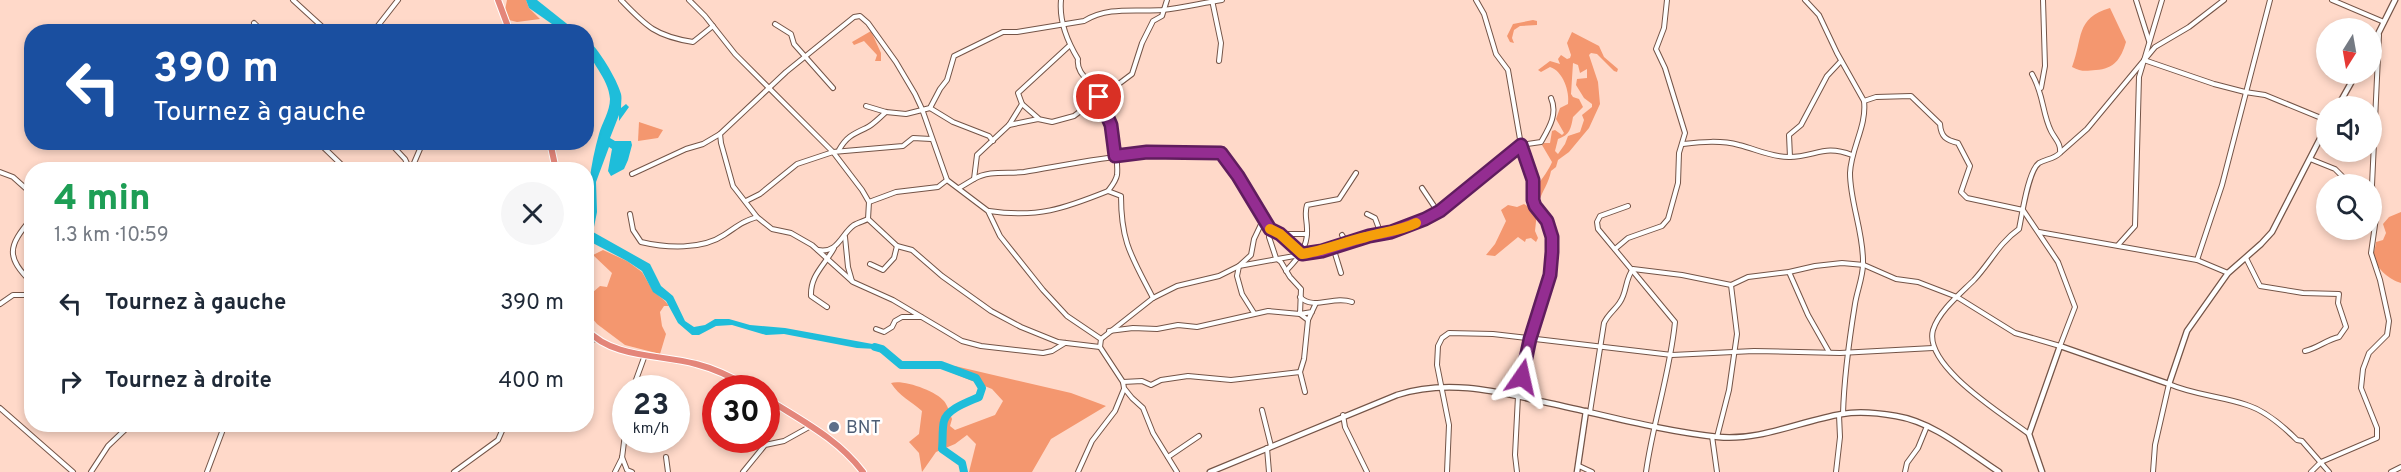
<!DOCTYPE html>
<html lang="fr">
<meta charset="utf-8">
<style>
body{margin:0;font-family:Overpass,sans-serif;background:#f6f6f7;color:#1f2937;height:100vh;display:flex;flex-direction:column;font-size:22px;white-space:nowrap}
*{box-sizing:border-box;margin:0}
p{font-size:20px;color:#747a83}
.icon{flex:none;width:33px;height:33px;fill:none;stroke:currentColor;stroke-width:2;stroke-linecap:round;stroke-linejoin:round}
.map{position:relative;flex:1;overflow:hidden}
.panel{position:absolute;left:24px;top:162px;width:570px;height:270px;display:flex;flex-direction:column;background:#fff;border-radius:24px;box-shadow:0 3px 9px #0003}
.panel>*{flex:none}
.guide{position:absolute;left:24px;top:24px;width:570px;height:126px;border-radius:24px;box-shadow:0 3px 9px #0003;background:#1a4fa0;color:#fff;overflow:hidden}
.needle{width:39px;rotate:191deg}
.buttons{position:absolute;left:2316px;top:18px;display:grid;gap:12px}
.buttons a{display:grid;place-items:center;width:66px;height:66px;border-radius:50%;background:#fff;box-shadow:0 3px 9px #0003;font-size:30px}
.speed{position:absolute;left:612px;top:375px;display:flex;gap:12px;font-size:30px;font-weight:700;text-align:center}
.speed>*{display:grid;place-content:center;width:78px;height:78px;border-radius:50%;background:#fff;box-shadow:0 3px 9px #0003;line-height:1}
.speed small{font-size:15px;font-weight:400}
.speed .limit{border:9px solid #d22;background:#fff;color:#111}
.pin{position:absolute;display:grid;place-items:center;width:51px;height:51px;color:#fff;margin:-26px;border:3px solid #fff;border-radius:50%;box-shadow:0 2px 6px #0007}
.me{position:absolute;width:66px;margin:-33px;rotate:11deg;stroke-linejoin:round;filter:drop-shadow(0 0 4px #0008)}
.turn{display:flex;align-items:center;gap:21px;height:126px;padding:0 30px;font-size:27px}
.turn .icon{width:78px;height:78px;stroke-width:2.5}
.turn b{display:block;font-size:42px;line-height:51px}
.round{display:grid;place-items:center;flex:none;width:63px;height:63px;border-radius:32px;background:#f6f6f7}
.overview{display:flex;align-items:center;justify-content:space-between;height:102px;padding:0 30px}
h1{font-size:36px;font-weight:800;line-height:45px;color:#1e9e55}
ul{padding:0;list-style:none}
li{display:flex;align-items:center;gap:18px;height:78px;padding:0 30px}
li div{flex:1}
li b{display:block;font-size:22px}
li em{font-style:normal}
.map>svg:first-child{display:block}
.forest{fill:#f4976f;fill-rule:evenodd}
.water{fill:#1ebdda}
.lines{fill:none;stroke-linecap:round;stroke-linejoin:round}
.river{stroke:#1ebdda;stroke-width:8}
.minor-casing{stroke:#745447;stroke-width:6}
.tertiary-casing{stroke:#745447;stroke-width:7}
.trunk-casing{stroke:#fff;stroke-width:8}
.minor{stroke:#fff;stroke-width:4}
.tertiary{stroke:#fff;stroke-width:4.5}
.trunk{stroke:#e4867a;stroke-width:6}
.route-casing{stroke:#601d5e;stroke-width:15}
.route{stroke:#942d91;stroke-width:10}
.slow{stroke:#f59e0b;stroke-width:10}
.service-dot{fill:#5c6f8a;stroke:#fff;stroke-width:2}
.labels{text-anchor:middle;stroke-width:5;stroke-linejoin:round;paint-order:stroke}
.service-label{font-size:18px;fill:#4e5e75;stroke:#fff;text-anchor:start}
</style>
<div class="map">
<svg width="2401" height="472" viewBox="0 0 2401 472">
<rect width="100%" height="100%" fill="#ffd9c9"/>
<!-- forest -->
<g class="forest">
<path d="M507,0H526L529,8L540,19L517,22L509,20L505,10Z"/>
<path d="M2110,8L2126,42C2121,59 2114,69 2096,70C2086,71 2081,72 2072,67C2083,39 2075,18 2110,8Z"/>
<path d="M1533,20L1537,21V25L1520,26L1514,30L1512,38L1514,43L1510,42L1507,36L1513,24Z"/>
<path d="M871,31L881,53V61H875L877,55L864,41L854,45L852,42Z"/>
<path d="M1572,32L1599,46L1604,57L1618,69L1617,72L1614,71L1597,54L1591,53L1589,55L1598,82L1600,104L1589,128L1569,152L1558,160L1556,167L1551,171C1549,183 1542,191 1539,202L1537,201V185C1541,181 1550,168 1552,162L1542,145L1544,143H1550L1552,131L1555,130L1562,135L1564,133L1556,119L1560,108L1568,104C1570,92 1563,71 1550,67L1541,72L1538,70L1550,61L1560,64L1558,59L1561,55L1567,59L1570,58L1571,55L1567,43ZM1573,63L1578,65L1580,73L1587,69V78L1577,79L1576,85L1584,98L1592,104V107L1582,115L1584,120L1580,132L1568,136L1565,144L1558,154L1555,151L1558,139C1570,135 1571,128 1573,117L1583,107L1579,99L1573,97L1571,94Z"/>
<path d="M639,122L663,130L658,138L638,141Z"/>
<path d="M1524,204L1537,212L1535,231L1538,238L1536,242L1531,238L1526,239L1525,242L1518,237L1495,256L1486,255L1495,244L1506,221L1501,210L1508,205L1517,207Z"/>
<path d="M2401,212V283C2390,280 2376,269 2374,256C2373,253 2376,246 2376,242L2383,240L2386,233L2383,224L2389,217Z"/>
<path d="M603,250L627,261L642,272L653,291L665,301L669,306H664L660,312L662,326L666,334L660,354L625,345L597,324L587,312L586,288L592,293L600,286L607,287L612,273L593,255Z"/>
<path d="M955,366L1071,393L1106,406L1051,439L1032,472H969L976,444L967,435L955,444L936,452L922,472L919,453L909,442L919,434L922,411C911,401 899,396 891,383C903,379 936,391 944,401C948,406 950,414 952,419L950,426L955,430L995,415L1003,401L992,389L950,372Z"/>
</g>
<!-- water -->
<g class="water">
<path d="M526,0H537L576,31H562L529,8Z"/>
<path d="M587,39C598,48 617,79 621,94C622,98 621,103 621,108L626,104L629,107L619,121V115L610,138L615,141H631L632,145L628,160L624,169L611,176L608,171L612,149L609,147L596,182L597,212L593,232L650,264L661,286L673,296L685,321L694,327L705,325L715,319H729L750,325L785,328L878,345L885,348L881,353L876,349L857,348L784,334L766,335L732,325L716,326L699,335H692L678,323L666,301L653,292L642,271L627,261L587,240C586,203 589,169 599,134C602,123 610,111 610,99C609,76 586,61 587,39Z"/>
</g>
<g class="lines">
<!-- river -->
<path class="river" d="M875,347L882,349L901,365H941L976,378L982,388L979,397C968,402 947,409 944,421C942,428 943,441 942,449L962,463L964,472"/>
<!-- minor casing -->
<g class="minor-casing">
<g id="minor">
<path d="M293,0L328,32"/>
<path d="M621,0C646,26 655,36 693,42L713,26"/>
<path d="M689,0L705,16L735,54L833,152L862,190L869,202L868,219L897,246L912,250L942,276L991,311L1021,327L1058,342L1100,347"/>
<path d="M1212,0L1221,43L1219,61"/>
<path d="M1476,0L1484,14L1496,54L1508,70L1521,145L1533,180V200L1535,206L1547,221L1552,237L1550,275L1529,339L1518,396L1515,455L1517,472"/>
<path d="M1805,0L1819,15L1837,53L1864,101C1867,126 1851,148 1850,173C1850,203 1864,233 1863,264C1863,277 1857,291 1855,304C1849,341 1844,377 1843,414"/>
<path d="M2136,0L2149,41"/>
<path d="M2332,0L2384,22"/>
<path d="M254,23L263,32"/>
<path d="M775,24L791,34L794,44L833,88"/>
<path d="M373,32L398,0"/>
<path d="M2144,60L2214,84L2245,92L2265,95L2326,120"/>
<path d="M2041,88L2045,66L2043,0"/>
<path d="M1022,104L1038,118"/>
<path d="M866,106L886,112L906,114L930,108L940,89L947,80L954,56L1003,32H1017L1084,21C1109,6 1135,12 1162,10C1182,8 1202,3 1222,0"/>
<path d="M930,108L953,122L989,136L993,141"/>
<path d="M1009,125L1038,119L1052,122L1074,116L1099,97L1107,88L1120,83L1132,74L1142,43L1153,21L1162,16L1167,0"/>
<path d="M318,142L347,170"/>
<path d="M389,142L405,159L410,170"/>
<path d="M1683,144C1701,142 1721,140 1739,145C1756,149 1770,157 1789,157C1816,157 1823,144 1852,155"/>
<path d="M839,150C846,137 853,134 866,128C873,125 880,117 886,112"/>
<path d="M2061,152L2087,129L2155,47L2189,27L2224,0"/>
<path d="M1790,157L1789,135L1801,125L1827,76L1841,61"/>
<path d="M2310,159L2335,169L2349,183L2365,184"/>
<path d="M411,170L423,142"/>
<path d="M0,172L13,177L32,194"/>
<path d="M632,174L686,149L703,144L720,134"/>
<path d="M974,179C989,170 1008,174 1024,172C1089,161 1154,146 1221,154L1238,176L1270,229L1280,234H1307"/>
<path d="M959,188L974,179L977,155L1009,125L1022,104L1018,93L1069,46"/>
<path d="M1422,188L1438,212"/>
<path d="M1108,191L1121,196C1121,243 1132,257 1153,298"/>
<path d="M746,201L760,194L797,164L833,152L903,146L913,138L931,139"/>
<path d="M869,202L896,192L938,187L947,180"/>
<path d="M1628,206L1600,216L1597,222L1598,229L1675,322C1670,373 1653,422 1646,472"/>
<path d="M989,211C1038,218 1063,209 1108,191C1111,187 1116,181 1117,175C1119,155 1107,107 1096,90C1090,80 1076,74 1078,59C1067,41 1059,21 1061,0"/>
<path d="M630,214L633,230L641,242C666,248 702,250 724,235C738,226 741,222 757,217"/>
<path d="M1367,214L1375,218L1381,234"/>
<path d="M32,218C7,247 6,257 32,283"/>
<path d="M2039,232L2197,260L2228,273"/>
<path d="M1280,235L1302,253"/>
<path d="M1342,235L1346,242"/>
<path d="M845,237L848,267L852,281"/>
<path d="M2118,245L2135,226L2139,77L2162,0"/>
<path d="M1333,247L1341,273"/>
<path d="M1615,249L1628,238L1662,226L1668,219L1678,183L1679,153L1685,133L1665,68L1656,49L1664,28L1667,0"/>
<path d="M818,250C838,254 841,234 854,225C857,223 864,221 868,219"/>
<path d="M2246,258L2260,286L2303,293L2339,294L2338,303L2346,327L2339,337C2326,340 2318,348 2305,351"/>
<path d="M2197,260L2222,185L2270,0"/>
<path d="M870,264L883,270L894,258L897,246"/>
<path d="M1286,271C1298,258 1308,248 1307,229C1307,220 1304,214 1307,205L1339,199L1356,173"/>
<path d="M1789,272L1808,315L1829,352"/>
<path d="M1731,285L1748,277L1789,272L1815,266L1842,263L1864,265L1896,279L1918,282L1957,297L2015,333L2060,346L2075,307L2058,262L2023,210L1967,198L1961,192L1970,166L1958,143C1946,140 1941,137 1940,124L1911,96L1876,97L1864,101"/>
<path d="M1300,297C1314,311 1333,295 1352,302"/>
<path d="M0,304L13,295H32"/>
<path d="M827,307L811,296C810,275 825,265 834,248"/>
<path d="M1312,312L1300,314L1308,320L1316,303"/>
<path d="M1254,313L1242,294L1237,276L1239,266L1251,255L1254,239L1264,218"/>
<path d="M876,329L884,332L892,327L895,321L902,317H921"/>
<path d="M1109,331L1133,328L1157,329L1178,325L1197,327L1268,311L1300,314L1301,289L1290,277L1281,262L1276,258L1269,237L1270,229"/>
<path d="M1101,339L1153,298L1177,286L1219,276L1239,266L1322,251L1339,244L1411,225L1440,211L1521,145L1541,142C1549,128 1558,114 1551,98"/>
<path d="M586,340L598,339"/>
<path d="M1065,343L1052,351L1043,353L981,346L962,341L893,300L853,282L812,245L791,233L772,229L757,217L733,186L721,143L720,134L786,72L854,17L860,16L868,23L896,62L915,94L922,109L947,180L988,211L1000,236L1043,290L1067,316L1101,339L1100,347L1123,382L1124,388L1132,398L1143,408L1153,433L1177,472"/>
<path d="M1123,382L1142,381L1151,385L1161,380L1188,376L1231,380L1300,372"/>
<path d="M633,388L645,355"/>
<path d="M1305,392L1300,372L1304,359L1308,320"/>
<path d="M0,408L73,472"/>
<path d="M1262,410L1271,446"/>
<path d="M1590,412L1604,323C1608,314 1615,310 1620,302C1627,292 1625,279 1633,269L1682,275L1731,285L1737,334L1729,390L1717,437"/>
<path d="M1343,415L1345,427L1367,472"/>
<path d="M2029,434C2004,415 1923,366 1933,330C1939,311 1960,294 1974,280C1990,263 1999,243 2019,229C2022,215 2028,171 2039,163C2046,159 2054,159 2060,153C2061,143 2055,139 2051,131C2042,113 2044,95 2032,74"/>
<path d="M1712,436L1717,472"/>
<path d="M1267,448L1269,472"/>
<path d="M622,457L627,470L632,472"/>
<path d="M666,457L668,472"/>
<path d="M1168,457L1199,436"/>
<path d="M1579,466L1592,472"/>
<path d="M91,472L108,446L131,424"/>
<path d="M207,472L225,424"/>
<path d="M454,472L498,440L505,424"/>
<path d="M615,472L622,458L626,426"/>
<path d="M743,472L765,445L784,441L811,426"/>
<path d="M1078,472L1092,441L1115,411L1124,389"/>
<path d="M1447,472L1449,425L1437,365L1438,346L1442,338L1449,333L1493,334L1672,355L1754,351L1840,353L1933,348"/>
<path d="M1836,472L1840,437L1839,415"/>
<path d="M1905,472L1907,463L1918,448L1927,426"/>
<path d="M2153,472L2155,445L2169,384C2194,395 2221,396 2247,405C2266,411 2283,426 2297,440L2302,441L2329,472"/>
<path d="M2311,472L2321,462L2377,438V428L2361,388L2363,369L2369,353L2387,335L2389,321L2380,280L2371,253L2376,218L2372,185L2379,35"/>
<path d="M2391,472L2401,467"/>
</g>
</g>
<!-- tertiary casing -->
<g class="tertiary-casing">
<g id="tertiary">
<path d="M2372,46L2395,0"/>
<path d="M2338,106L2356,74"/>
<path d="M1210,472L1397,395C1447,379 1495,391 1544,402C1601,414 1660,431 1718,437C1761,441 1800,421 1842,414C1859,411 1879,413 1896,416C1934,422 1968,452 1999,472"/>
<path d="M1577,472L1586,411"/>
<path d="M2042,472L2029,434L2060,346L2169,384L2187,331L2228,273L2261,244L2272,232L2326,127"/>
</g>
</g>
<!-- trunk casing -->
<g class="trunk-casing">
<g id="trunk">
<path d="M498,0L510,32"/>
<path d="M550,142L556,170"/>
<path d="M586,329C613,359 660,354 696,364C716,369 734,378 751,388"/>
<path d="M766,398C802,421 837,438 863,472"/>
</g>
</g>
<!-- minor -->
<use href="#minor" class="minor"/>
<!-- tertiary -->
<use href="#tertiary" class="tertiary"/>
<!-- trunk -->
<use href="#trunk" class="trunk"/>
</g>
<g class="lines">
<!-- route casing -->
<g class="route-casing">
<path id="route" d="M1099,97L1111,125L1115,156L1147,152L1221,153L1238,176L1270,229L1280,234L1302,254L1322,251L1369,236L1391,232L1425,219L1440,211L1521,145L1533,180V200L1535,206L1547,221L1552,237V252L1550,275L1530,339L1522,377"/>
</g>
<!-- route -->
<use href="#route" class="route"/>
<!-- slow -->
<path class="slow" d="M1270,229L1280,234L1302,254C1324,251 1344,242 1366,237C1383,232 1400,231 1416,223"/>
</g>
<!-- markers -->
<circle class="service-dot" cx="834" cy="427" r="6"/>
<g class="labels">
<!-- service labels -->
<g class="service-label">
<text x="846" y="433">BNT</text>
</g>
</g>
</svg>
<div class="buttons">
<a><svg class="needle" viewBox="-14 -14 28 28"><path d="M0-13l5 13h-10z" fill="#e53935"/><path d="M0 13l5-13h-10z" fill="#747a83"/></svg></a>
<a><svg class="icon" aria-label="sound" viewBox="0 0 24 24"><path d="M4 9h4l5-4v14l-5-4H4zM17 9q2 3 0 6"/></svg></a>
<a><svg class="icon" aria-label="search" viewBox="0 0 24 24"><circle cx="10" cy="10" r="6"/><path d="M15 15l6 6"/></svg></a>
</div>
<div class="speed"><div>23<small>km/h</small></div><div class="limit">30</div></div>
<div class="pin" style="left:1099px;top:97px;background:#d93025"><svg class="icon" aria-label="arrive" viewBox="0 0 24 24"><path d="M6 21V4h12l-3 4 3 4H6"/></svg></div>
<svg class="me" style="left:1522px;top:377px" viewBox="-20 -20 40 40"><path d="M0-17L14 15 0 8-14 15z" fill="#942d91" stroke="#fff" stroke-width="4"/></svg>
<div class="guide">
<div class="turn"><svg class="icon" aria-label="left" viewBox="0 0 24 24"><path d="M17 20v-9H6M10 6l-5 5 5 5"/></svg><div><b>390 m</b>Tournez à gauche</div></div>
</div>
<section class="panel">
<div class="overview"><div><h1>4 min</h1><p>1.3 km · 10:59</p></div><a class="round"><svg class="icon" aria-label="close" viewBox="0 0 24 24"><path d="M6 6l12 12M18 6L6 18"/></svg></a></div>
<ul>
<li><svg class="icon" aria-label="left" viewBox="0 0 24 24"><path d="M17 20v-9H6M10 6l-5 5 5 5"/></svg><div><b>Tournez à gauche</b></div><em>390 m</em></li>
<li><svg class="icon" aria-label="right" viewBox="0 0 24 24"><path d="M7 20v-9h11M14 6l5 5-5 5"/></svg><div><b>Tournez à droite</b></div><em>400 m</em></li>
</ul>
</section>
</div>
